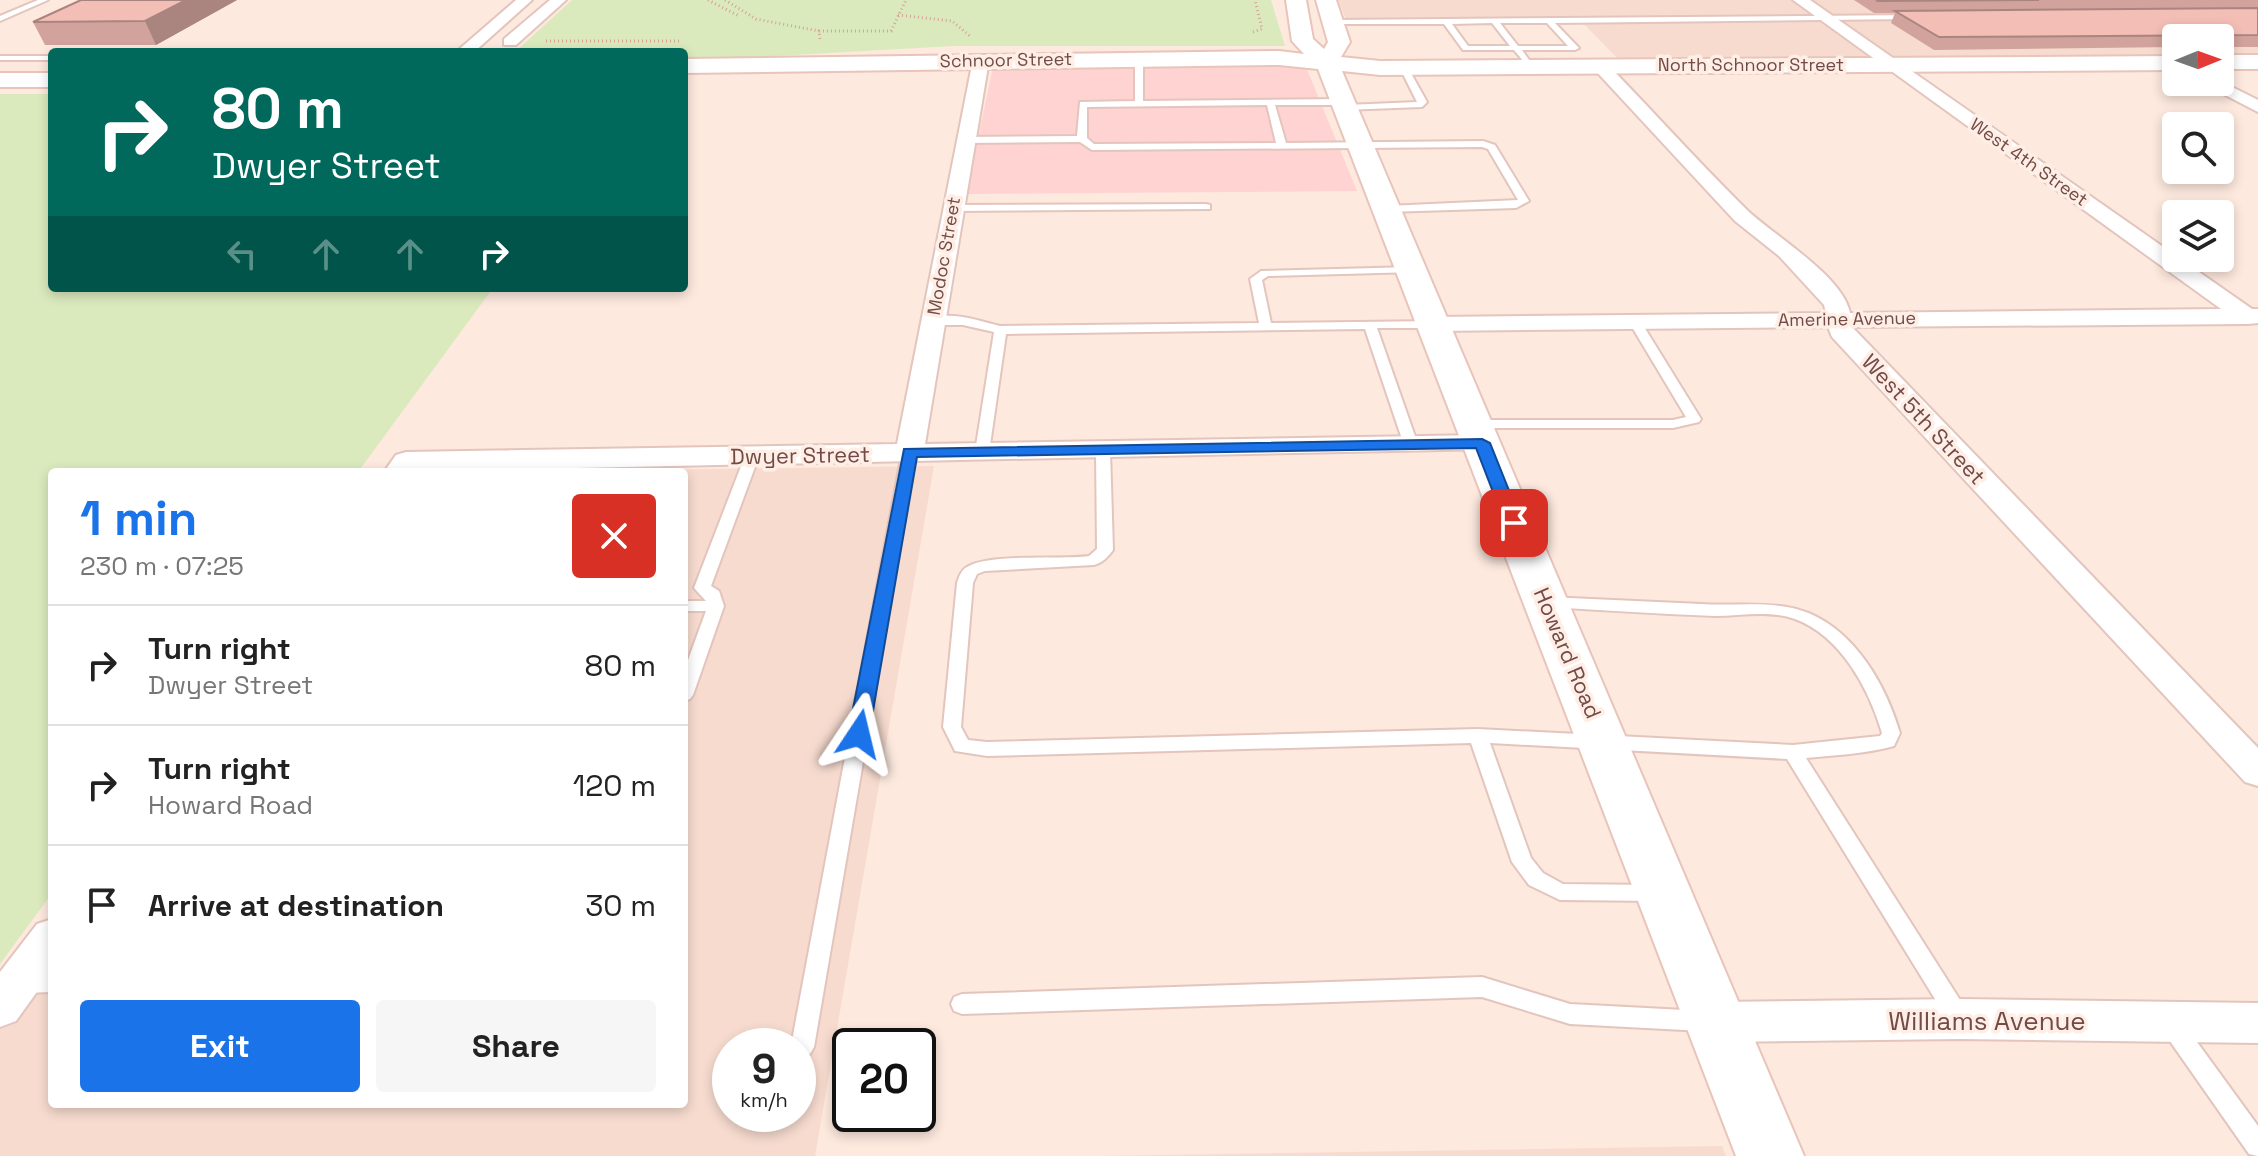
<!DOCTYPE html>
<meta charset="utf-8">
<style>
body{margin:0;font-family:"Space Grotesk",sans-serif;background:#f6f6f6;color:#222;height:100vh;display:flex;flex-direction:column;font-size:30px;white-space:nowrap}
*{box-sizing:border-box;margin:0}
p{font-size:26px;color:#767676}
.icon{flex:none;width:44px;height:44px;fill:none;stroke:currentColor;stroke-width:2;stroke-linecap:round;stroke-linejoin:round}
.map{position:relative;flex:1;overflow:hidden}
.drawer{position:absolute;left:48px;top:468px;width:640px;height:640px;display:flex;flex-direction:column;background:#fff;border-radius:8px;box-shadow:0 4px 12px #0003}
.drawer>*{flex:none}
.banner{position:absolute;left:48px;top:48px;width:640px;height:244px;border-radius:8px;box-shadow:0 4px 12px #0003;background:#00695c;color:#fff;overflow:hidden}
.needle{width:52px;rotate:89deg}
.controls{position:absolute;left:2162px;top:24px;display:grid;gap:16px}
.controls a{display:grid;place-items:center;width:72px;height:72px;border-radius:8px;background:#fff;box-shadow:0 4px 12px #0003;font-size:40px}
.speed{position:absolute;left:712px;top:1028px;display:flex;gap:16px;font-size:40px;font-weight:700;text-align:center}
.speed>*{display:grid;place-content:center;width:104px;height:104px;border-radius:50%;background:#fff;box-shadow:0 4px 12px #0003;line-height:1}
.speed small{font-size:20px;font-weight:400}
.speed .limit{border:4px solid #111;border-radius:12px;background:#fff;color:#111}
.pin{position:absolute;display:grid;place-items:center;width:68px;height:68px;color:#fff;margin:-34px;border-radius:16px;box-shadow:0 4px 12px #0006}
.me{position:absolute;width:88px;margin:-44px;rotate:10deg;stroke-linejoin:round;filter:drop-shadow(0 0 6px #0008)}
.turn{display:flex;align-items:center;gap:28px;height:168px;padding:0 32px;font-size:36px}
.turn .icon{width:104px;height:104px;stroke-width:2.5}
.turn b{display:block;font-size:56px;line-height:68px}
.lanes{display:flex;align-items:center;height:76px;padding:0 32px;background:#0003;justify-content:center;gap:40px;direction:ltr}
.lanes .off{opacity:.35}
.round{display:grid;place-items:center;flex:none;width:84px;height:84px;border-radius:8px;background:#f6f6f6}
.overview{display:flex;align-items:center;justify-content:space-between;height:136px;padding:0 32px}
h1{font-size:48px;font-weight:700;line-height:60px;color:#1a73e8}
.action{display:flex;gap:16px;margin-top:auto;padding:16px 32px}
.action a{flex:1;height:92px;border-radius:8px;background:#1a73e8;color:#fff;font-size:32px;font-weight:700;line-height:92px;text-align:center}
.action a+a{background:#f6f6f6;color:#222}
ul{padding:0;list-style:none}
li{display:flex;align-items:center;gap:24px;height:120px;padding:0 32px;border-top:2px solid #e0e0e0}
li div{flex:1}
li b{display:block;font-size:30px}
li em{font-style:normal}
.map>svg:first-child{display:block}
.residential{fill:#f7dbcf;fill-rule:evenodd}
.commercial{fill:#fed3d1}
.green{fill:#dbeabd}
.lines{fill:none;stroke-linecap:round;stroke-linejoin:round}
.lane-casing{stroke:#e3c5bd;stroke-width:4}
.street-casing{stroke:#e3c5bd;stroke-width:4}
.secondary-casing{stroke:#e8c4ba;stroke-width:4}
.path{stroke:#d7a199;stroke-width:3;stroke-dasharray:1 3;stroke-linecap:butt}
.lane{fill:#fff;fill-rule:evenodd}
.street{fill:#fff;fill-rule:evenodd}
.secondary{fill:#fff;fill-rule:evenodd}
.wall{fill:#d1a39c}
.shaded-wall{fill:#aa857f}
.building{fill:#f3beb5;stroke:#aa857f;stroke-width:2}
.route{fill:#1a73e8;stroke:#114b97;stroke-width:2}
.labels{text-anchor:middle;stroke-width:7;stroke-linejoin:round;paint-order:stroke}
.far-street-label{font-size:18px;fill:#734b46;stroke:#ffeee5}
.street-label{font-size:22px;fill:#734b46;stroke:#ffeee5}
.near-street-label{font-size:26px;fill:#734b46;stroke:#ffeee5}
</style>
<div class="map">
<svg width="2258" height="1156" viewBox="0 0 2258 1156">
<rect width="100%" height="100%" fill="#fde9de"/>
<!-- residential -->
<g class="residential">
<path d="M1338,0H2258V58H2220V38H2176V58L1621,62L1577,17L1346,19Z"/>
<path d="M934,466L815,1156H0V1022L52,952V1104H684V472H502ZM730,1046H798V1114H730Z"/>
<path d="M1722,1146L1726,1156H1104Z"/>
</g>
<!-- commercial -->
<path class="commercial" d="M993,67H1306L1357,191L966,194Z"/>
<!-- green -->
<g class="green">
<path d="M572,0H1271L1285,46H953L741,58H684V52H515Z"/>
<path d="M0,94H52V288H493L358,472H52V893L0,964Z"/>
</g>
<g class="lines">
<!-- lane casing -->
<g class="lane-casing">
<g id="lane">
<path d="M38,0H48L0,21V16Z"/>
<path d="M1915,15L1912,19L1555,23L1579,48L1575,50H1522L1534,67L1530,69L1514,50H1463L1444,24H1333L1329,22L1333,20ZM1492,23L1510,46H1468L1452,24ZM1500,23H1547L1568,46H1518Z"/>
<rect x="0" y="56" width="52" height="4"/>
<path d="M1139,57L1143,59V101L1343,99L1347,102L1343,105H1275L1286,143L1483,141L1495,145L1529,201L1516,208L1387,212L1382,209L1387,206L1518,200L1488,149L1482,147L1092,150L1080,142L964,143L959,140L964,137L1077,136L1080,102L1135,101V59ZM1267,105L1276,143L1094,144L1087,138V107Z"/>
<path d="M1404,66L1408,68L1427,102L1422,107L1343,110V106L1346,105L1417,102L1400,68Z"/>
<path d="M1206,204L1210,205V209L952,211L947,208L952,205Z"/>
<path d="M1412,267L1418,270L1416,272L1268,276L1262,280L1271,323L1439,321V327L1435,328H1377L1418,445L1411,449L1404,445L1365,329L1006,334L989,452L987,455H977L975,452L994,332L963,325H933L927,321C946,309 979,321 1000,326L1259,323L1250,279L1261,271Z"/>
<path d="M1635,318L1641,322L1701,419L1699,422L1673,428H1474L1467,424L1474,420H1673L1686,417L1629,322Z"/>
<path d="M1103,446L1110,450L1113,550C1108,557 1102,563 1094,565L985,571L977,574L973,583L961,727L968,740L987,742L1478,729L1793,745L1880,736L1882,733C1869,689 1841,636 1795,619C1770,610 1740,616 1715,616C1659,614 1604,610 1548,607L1540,602L1548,597C1599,599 1650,602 1701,604C1730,606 1759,602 1787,607C1847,617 1884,679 1900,733L1894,746C1865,754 1836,755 1806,758L1967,1011L1970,1018L1967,1025L1959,1028L1951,1025L1787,759L1490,743L1531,858L1543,873L1563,884L1656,885L1663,887L1666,893L1663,899L1656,901L1560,900L1529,885L1512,862L1471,743L987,756L955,751L943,727L957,583C959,577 961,570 967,567C988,553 1061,560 1089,556L1097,549L1096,450Z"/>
<path d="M909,449L916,453L814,1047L810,1054L802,1058L798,1056V1046H791L902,453Z"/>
<path d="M752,452L759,456L711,586L719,591L724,606L693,695L690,699L684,701V671L706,611H684V601H706L694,588L745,456Z"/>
<path d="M52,972V992L24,993L16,990L13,983L16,976Z"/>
<path d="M1482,977L1570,1004L1703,1011L1711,1014L1714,1021L1711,1028L1703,1031L1570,1024L1482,997L962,1014L954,1011L951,1004L954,997L962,994Z"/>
<path d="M2173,1017L2181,1020L2258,1126V1156L2249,1154L2165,1034L2162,1027L2165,1020Z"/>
</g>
</g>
<!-- street casing -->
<g class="street-casing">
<g id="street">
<path d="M516,0H532L474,52H456Z"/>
<path d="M550,0H566L516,45H504V39Z"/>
<path d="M1793,0H1810L2252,309H2258V323L2248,324L1852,327L2258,748V786L2245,782L1832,337L1828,327L1435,331L1426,329L1423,324L1426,319L1435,317L1826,313L1824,305L1779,256L1735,221L1594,69L1592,66L1600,61L1606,63C1653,111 1698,162 1747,210C1773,235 1843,276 1850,313L2221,309Z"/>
<path d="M981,55L989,60L925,444L1482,435L1492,437L1496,443L1492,449L384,472L396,455L406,452L897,444L973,60Z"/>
<path d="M2220,81L2258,100V112L2200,82Z"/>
<path d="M52,919V971L16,1021L0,1027V972L37,924Z"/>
<path d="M1960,999L2258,1003V1043L1960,1039L1716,1042L1700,1036L1693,1022L1700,1008L1716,1002Z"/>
</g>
</g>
<!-- secondary casing -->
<g class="secondary-casing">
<g id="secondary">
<path d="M1286,0H1306L1313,39L1324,49L1328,42L1316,0H1336L1350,42L1341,57L1380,61L2176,56V70L1380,75L1342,71L1804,1156H1736L1318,69L1279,65L684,73V59L1279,51L1304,54L1292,41Z"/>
<rect x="2220" y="55" width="38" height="14"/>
<rect x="0" y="73" width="52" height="14"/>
</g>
</g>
<!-- path -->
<g class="path">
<path d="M708,0L739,16"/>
<path d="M725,0L756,19L819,31"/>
<path d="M898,15L952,21L970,36"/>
<path d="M1253,32L1262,29L1255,0"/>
<path d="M820,39L819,31H891L906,0"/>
<path d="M546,41H680"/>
</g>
<!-- lane -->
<use href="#lane" class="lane"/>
<!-- street -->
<use href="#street" class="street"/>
<!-- secondary -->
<use href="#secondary" class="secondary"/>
</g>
<!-- wall -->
<g class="wall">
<path d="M81,0H237L156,45H45L33,22Z"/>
<path d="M1854,0H2258V47H2220V38H2176V47L1934,50L1891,23L1895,13H1874Z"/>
</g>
<!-- shaded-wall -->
<path class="shaded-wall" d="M186,0H237L156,45L145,21Z"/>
<!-- building -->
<g class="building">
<path d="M81,0H186L145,21L33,22Z"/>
<path d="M1876,0H2039L1878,1Z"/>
<path d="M2258,8V35L1939,37L1895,11Z"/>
</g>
<!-- route -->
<path class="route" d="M1482,439L1490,443L1522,523L1520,526H1508L1505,523L1476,448L917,457L869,734L866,740H851L848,734L904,449Z"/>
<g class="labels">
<!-- far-street labels -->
<g class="far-street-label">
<text transform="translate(1006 60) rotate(-1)" y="6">Schnoor Street</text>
<text x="1751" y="71">North Schnoor Street</text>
<text transform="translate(2029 162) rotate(35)" y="6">West 4th Street</text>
<text transform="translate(944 256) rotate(-80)" y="6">Modoc Street</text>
<text transform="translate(1847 319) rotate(-1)" y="6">Amerine Avenue</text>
</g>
<!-- street labels -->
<g class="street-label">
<text transform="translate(1924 419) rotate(47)" y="8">West 5th Street</text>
<text transform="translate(800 455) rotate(-1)" y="8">Dwyer Street</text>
<text transform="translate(1568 653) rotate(67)" y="8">Howard Road</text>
</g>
<!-- near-street labels -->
<g class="near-street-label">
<text x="1987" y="1030">Williams Avenue</text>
</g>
</g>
</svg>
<div class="controls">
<a><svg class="needle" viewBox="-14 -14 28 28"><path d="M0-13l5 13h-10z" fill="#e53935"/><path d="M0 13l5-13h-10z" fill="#767676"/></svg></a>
<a><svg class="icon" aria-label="search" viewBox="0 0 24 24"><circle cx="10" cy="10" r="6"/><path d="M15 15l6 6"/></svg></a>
<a><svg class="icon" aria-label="layers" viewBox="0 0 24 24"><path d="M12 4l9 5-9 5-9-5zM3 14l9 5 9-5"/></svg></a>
</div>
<div class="speed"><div>9<small>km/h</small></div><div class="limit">20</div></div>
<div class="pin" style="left:1514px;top:523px;background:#d93025"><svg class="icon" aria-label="arrive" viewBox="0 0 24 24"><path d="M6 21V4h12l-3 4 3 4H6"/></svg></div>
<svg class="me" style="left:859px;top:734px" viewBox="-20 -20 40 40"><path d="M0-17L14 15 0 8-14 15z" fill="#1a73e8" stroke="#fff" stroke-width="4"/></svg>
<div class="banner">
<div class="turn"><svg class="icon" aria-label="right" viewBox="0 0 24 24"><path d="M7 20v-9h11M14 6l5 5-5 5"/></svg><div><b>80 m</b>Dwyer Street</div></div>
<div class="lanes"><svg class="icon off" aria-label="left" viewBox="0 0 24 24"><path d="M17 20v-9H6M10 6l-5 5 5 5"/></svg><svg class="icon off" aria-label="ahead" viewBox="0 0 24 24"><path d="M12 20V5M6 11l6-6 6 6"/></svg><svg class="icon off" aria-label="ahead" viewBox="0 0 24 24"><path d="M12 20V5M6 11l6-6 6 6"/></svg><svg class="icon" aria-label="right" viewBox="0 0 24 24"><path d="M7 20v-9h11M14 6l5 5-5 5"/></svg></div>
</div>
<section class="drawer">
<div class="overview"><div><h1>1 min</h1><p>230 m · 07:25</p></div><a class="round" style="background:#d93025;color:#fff"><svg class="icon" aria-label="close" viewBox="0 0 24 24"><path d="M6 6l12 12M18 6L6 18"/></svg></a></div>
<ul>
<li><svg class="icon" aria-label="right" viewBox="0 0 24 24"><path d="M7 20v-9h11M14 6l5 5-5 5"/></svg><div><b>Turn right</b><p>Dwyer Street</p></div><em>80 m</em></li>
<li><svg class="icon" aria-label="right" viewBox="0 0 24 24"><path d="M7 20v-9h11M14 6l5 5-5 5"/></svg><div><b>Turn right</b><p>Howard Road</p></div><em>120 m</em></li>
<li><svg class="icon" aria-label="arrive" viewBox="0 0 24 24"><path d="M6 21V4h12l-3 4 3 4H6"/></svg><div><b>Arrive at destination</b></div><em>30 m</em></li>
</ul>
<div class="action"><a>Exit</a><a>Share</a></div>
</section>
</div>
